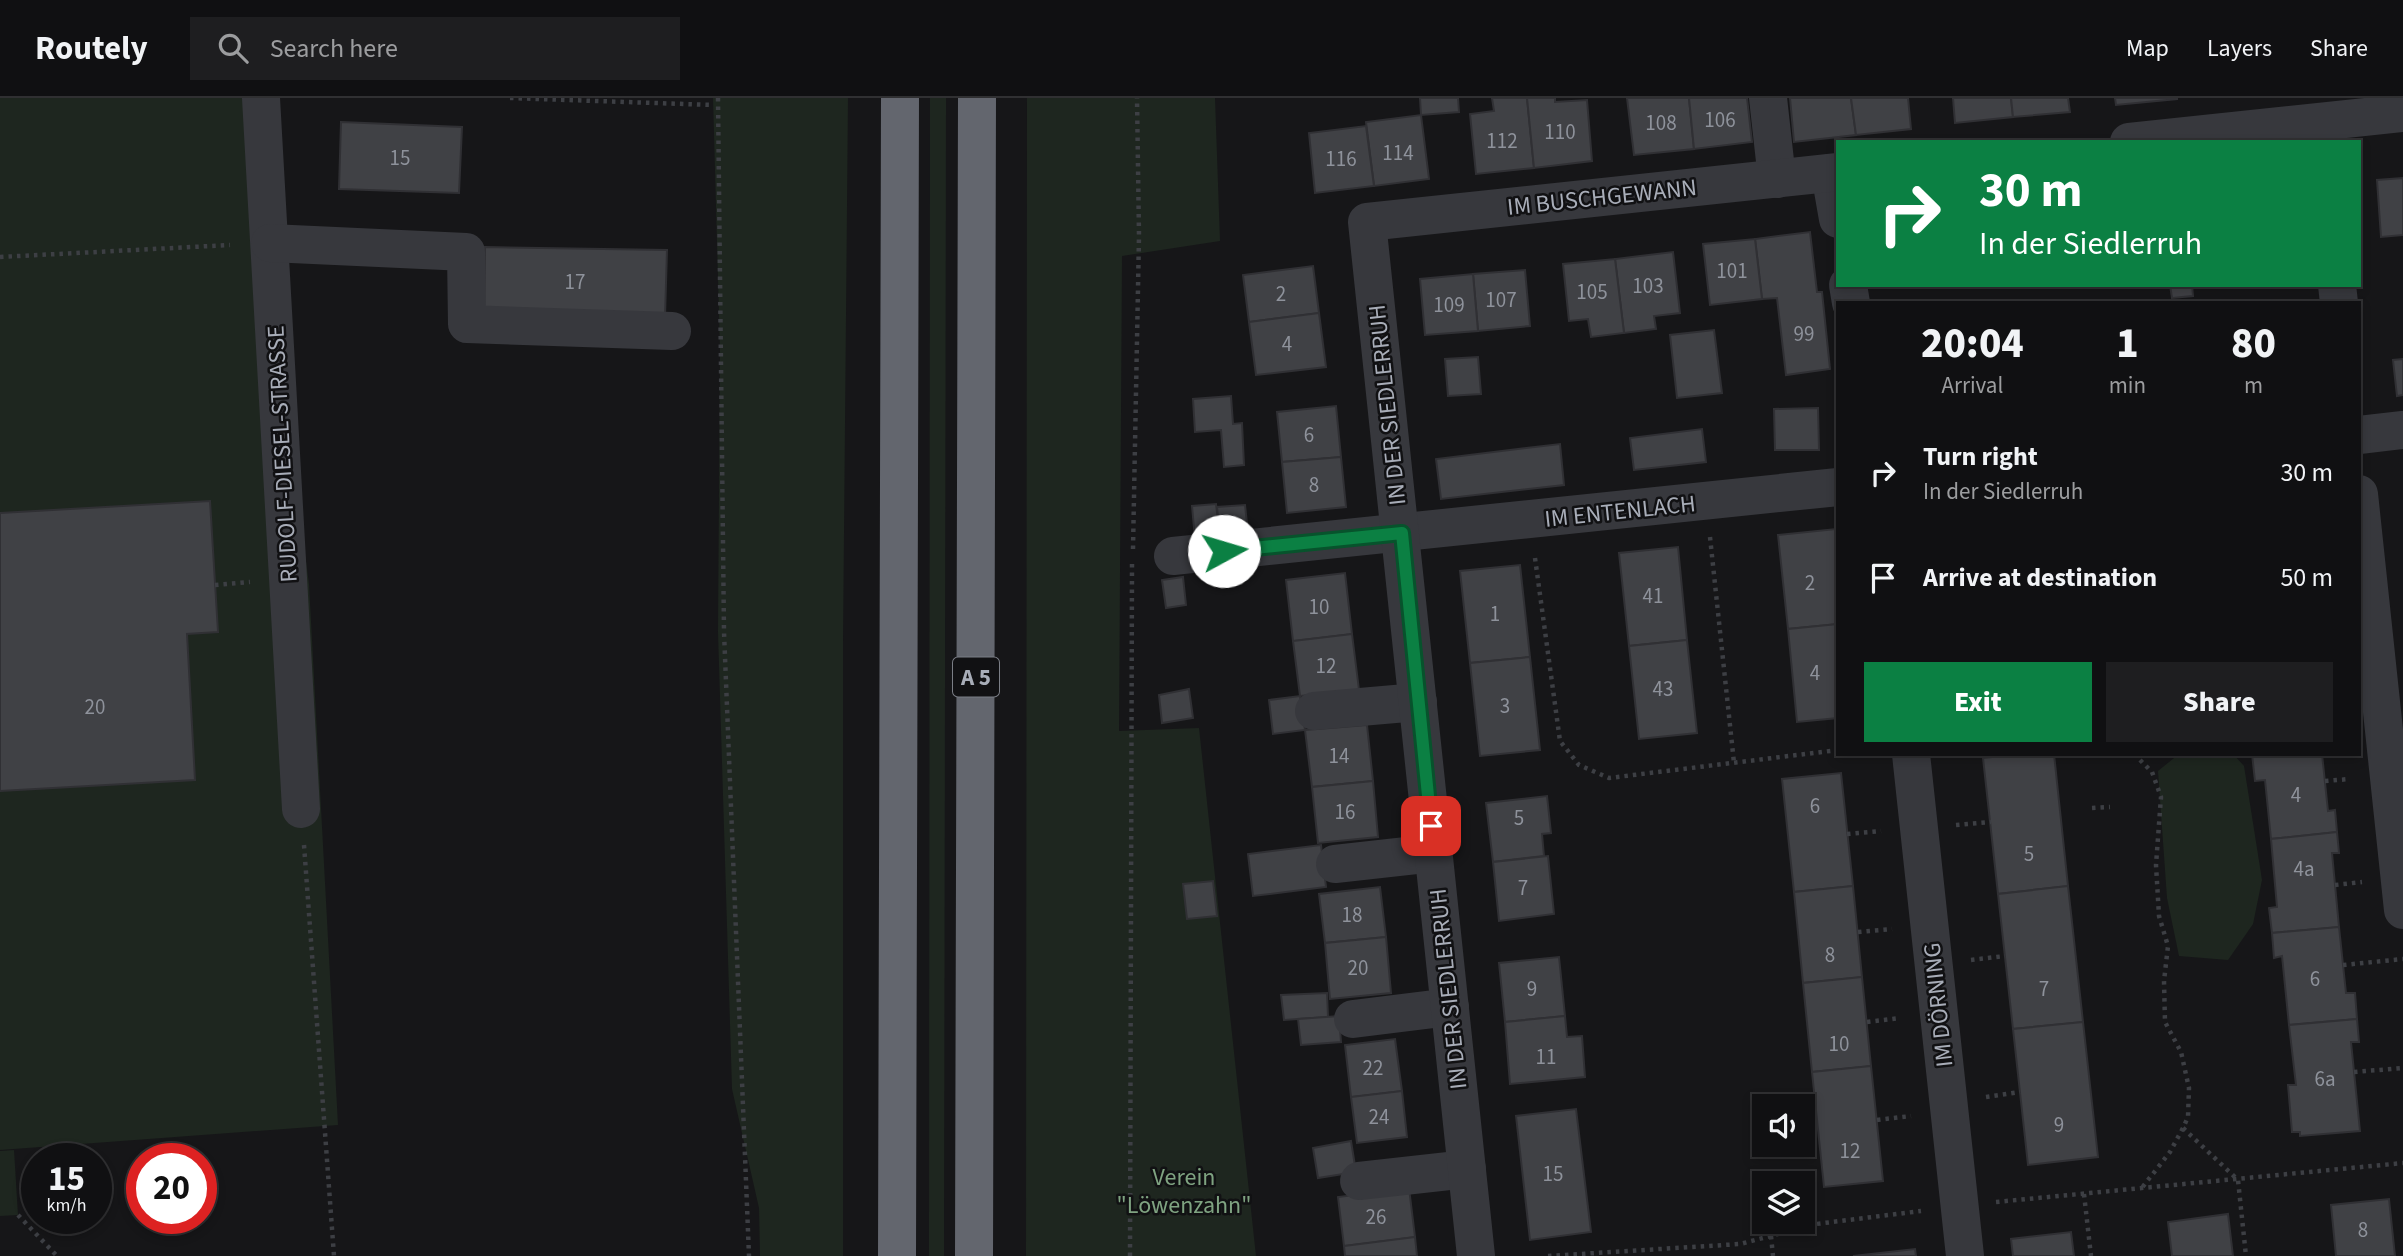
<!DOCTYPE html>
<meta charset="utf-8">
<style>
body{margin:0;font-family:"Source Sans 3",sans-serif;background:#1e1e20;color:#f1f3f6;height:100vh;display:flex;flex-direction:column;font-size:26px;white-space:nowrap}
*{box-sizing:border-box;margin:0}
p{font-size:23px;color:#9c9d9f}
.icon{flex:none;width:38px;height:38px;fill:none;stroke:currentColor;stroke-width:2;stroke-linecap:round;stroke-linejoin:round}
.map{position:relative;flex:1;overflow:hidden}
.side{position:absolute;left:1836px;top:203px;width:525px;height:455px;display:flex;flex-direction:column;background:#101012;border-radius:0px;box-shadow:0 4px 10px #0003,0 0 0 2px #303032}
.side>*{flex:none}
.hud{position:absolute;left:1836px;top:42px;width:525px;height:147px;border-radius:0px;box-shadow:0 4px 10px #0003,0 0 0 2px #303032;background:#0b8043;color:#fff;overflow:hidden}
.controls{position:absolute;left:1752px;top:996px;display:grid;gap:14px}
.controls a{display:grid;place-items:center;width:63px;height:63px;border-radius:0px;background:#101012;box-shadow:0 4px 10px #0003,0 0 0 2px #303032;font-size:35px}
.speed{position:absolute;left:21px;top:1045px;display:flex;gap:14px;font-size:35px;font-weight:700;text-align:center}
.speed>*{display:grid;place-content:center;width:91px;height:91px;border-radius:50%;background:#101012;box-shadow:0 4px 10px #0003,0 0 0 2px #303032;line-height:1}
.speed small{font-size:18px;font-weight:400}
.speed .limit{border:10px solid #d22;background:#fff;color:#111}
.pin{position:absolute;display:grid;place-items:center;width:60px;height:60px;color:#fff;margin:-30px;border-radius:14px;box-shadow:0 4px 10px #0006}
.me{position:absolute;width:77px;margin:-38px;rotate:84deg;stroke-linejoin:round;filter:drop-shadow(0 0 5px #0008)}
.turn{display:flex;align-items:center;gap:24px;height:147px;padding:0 28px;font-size:32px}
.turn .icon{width:91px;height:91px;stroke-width:2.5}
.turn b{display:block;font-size:49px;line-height:60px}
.eta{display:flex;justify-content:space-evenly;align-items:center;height:119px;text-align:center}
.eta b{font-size:42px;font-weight:800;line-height:49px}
.primary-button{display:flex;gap:14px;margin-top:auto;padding:14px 28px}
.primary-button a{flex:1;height:80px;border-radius:0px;background:#0b8043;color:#fff;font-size:28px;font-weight:800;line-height:80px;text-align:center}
.primary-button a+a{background:#1e1e20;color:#f1f3f6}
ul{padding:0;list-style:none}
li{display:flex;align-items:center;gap:21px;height:105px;padding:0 28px}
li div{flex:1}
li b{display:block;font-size:26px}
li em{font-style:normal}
header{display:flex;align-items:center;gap:42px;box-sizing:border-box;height:98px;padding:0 35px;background:#101012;border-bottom:2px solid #303032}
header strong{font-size:33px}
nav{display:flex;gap:38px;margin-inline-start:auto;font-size:24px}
.search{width:490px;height:63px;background:#1e1e20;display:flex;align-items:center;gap:18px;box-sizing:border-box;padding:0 24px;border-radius:0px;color:#9c9d9f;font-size:26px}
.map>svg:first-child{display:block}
.green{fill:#1e261f}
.building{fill:#404145;stroke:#303034;stroke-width:2}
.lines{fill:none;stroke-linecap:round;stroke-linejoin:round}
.path{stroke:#3d3f44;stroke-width:4.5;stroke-dasharray:3.5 5;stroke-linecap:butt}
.minor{stroke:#37383d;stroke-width:38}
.highway{stroke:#63666e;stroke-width:38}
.route-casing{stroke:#07532c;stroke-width:18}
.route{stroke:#0b8043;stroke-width:12}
.labels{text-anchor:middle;stroke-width:5;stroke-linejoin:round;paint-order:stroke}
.number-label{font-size:21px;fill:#8e929b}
.shield{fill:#111113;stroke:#7b7e86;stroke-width:2}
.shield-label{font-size:23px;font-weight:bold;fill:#a8adb8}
.street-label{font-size:24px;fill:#a8adb8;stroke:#111113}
.park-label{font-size:24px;fill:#7fa381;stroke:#111113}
</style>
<header>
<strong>Routely</strong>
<div class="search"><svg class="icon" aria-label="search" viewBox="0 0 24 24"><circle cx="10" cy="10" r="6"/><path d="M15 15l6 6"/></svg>Search here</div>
<nav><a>Map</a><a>Layers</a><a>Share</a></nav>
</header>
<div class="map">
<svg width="2403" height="1158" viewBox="0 0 2403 1158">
<rect width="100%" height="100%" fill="#161618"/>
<!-- green -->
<g class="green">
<path d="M0,0H252L262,130L309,486L338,1027L0,1052Z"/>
<path d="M713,0H848L843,544V1158H760L759,1110L732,991L718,534L720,252Z"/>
<path d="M930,0H946L944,1158H929Z"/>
<path d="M1027,0H1215L1220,143L1122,158L1119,633L1199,630L1256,1158H1026Z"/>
<path d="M2179,656H2233L2244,668L2262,782L2253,826L2228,862L2179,858L2167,800L2158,673Z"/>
<path d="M14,1052L18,1117L0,1118V1053Z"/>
</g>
<!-- building -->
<g class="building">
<path d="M1420,0H1458L1459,14L1421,17Z"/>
<path d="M1492,0H1527L1534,70L1476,76L1470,16L1494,13Z"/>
<path d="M1527,0H1555V4L1587,2L1592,63L1534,70Z"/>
<path d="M1627,0H1689L1694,51L1634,57Z"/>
<path d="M1689,0H1747L1752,44L1694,51Z"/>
<path d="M1790,0H1851L1856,37L1794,44Z"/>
<path d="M1851,0H1908L1911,31L1856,37Z"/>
<path d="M1953,0H2011L2013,19L1955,25Z"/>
<path d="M2011,0H2068L2070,14L2013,19Z"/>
<path d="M2115,0H2177V1L2116,7Z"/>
<path d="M1421,17L1429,81L1374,88L1366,24Z"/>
<path d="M341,24L462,29L459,95L339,91Z"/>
<path d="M1366,28L1374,88L1315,95L1309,35Z"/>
<path d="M2403,80V137L2381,139L2377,82Z"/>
<path d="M1810,134L1817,194H1822L1830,271L1786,277L1777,200L1762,201L1755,141Z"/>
<path d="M1755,141L1762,201L1710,207L1703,146Z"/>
<path d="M485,149L667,152L665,219L484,215Z"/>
<path d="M1673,154L1680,215L1654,218L1656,231L1624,235L1615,161Z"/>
<path d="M1615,161L1624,235L1591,239L1588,221L1569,223L1563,166Z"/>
<path d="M1313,168L1319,215L1249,224L1243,177Z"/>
<path d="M1525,172L1530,228L1478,233L1473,176Z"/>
<path d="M1473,176L1478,233L1425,237L1420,181Z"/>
<path d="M2170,187H2192L2193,198L2172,200Z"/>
<path d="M1319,215L1326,269L1256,277L1249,224Z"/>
<path d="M1714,232L1722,295L1677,300L1670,237Z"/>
<path d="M1478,259L1481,296L1448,298L1445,261Z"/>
<path d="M2403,261V297L2397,298L2393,262Z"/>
<path d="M1231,298L1233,326L1242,325L1244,367L1224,369L1221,332L1195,334L1193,301Z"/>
<path d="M1336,308L1341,359L1282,364L1277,314Z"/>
<path d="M1818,310L1819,352H1775L1774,311Z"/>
<path d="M1702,331L1706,364L1634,372L1630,340Z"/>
<path d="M1560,346L1564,387L1441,401L1436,361Z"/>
<path d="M1341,359L1346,409L1287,415L1282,364Z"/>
<path d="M210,403L218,534L187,536L195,682L0,693V415Z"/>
<path d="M1216,406L1220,438L1195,441L1192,408Z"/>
<path d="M1245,407L1248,435L1220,438L1217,409Z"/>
<path d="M1836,431L1838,526L1788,531L1778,437Z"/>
<path d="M1678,449L1687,542L1629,548L1619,455Z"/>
<path d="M1520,467L1530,559L1470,565L1460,473Z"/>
<path d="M1345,475L1352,536L1293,543L1286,482Z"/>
<path d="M1183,479L1186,507L1166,510L1162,482Z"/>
<path d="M1838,526V620L1797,624L1788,531Z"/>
<path d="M1352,536L1359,592L1300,598L1293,543Z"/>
<path d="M1687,542L1697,635L1639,641L1629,548Z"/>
<path d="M1530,559L1540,652L1480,658L1470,565Z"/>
<path d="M1189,591L1193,620L1162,625L1159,597Z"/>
<path d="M1300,598L1305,632L1273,636L1269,602Z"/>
<path d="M1367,627L1373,683L1312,689L1305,632Z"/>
<path d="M2019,656H2054L2068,788L1998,796L1983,660Z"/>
<path d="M2252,656H2322L2328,713L2335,712L2337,734L2271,741L2265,682L2255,683Z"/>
<path d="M1841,675L1853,788L1794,794L1782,681Z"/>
<path d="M1373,683L1378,739L1318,745L1312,689Z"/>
<path d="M1547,698L1551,735L1542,736L1544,758L1493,764L1486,705Z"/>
<path d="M2337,734L2339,755H2332L2339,829L2272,835L2269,810L2277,809L2271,741Z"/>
<path d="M1321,747L1326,789L1253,798L1248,756Z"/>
<path d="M1548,758L1554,816L1499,823L1493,764Z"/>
<path d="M1213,783L1217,818L1187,821L1183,786Z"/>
<path d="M1853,788L1862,879L1803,885L1794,794Z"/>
<path d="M2068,788L2083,924L2013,931L1998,796Z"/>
<path d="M1380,789L1386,839L1325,845L1319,796Z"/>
<path d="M2339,829L2346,895H2355L2357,921L2289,927L2282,858L2274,860L2272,835Z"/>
<path d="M1386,839L1391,895L1330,901L1325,845Z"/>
<path d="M1559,859L1565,918L1505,924L1499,865Z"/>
<path d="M1862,879L1871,968L1812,974L1803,885Z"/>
<path d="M1327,895L1328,919L1284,922L1281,897Z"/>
<path d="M1339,918L1341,944L1301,947L1298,921Z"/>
<path d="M1565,918L1567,939L1582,938L1585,979L1510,986L1505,924Z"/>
<path d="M2357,921L2359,944H2351L2360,1033L2300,1038V1034H2292L2288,987H2296L2289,927Z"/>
<path d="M2083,924L2098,1059L2028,1067L2013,931Z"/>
<path d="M1395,941L1402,993L1351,999L1345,947Z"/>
<path d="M1871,968L1883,1083L1824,1089L1812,974Z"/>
<path d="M1402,993L1407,1039L1357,1045L1351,999Z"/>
<path d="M1576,1011L1591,1134L1530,1142L1516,1018Z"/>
<path d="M1351,1043L1356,1074L1318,1080L1313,1050Z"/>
<path d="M1409,1090L1415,1139L1344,1148L1338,1099Z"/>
<path d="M2389,1101L2395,1158H2336L2331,1107Z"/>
<path d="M2228,1116L2233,1158H2172L2168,1124Z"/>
<path d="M2071,1134L2074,1158H2013L2011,1141Z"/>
<path d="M1415,1139L1417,1158H1345L1344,1148Z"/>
<path d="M1915,1151L1916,1158H1853Z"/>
</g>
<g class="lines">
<!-- path -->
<g class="path">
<path d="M510,0L713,7"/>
<path d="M718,0L724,534L749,1158"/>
<path d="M0,159L230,147"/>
<path d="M1710,439L1734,665"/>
<path d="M1133,451L1139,138L1137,0"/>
<path d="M1535,460L1560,643L1579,667L1609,680L1838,652"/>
<path d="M215,487L250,484"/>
<path d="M2134,656L2152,674L2161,699L2156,767L2159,818L2168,848L2164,883L2165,924L2181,954L2189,990L2188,1019L2183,1030L2170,1054L2141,1091"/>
<path d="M2325,683L2350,681"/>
<path d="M2092,710L2110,709"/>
<path d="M1956,727L1991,724"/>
<path d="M1847,736L1881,733"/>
<path d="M304,747L334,1158"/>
<path d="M2335,787L2362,784"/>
<path d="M1858,834L1892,831"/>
<path d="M1971,862L2005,858"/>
<path d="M2343,867L2403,861"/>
<path d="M1867,924L1900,920"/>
<path d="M2354,974L2403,970"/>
<path d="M1986,999L2020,994"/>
<path d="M1877,1022L1911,1018"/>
<path d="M2183,1030L2238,1082L2246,1158"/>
<path d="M2084,1096L2091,1158"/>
<path d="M1996,1104L2403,1065"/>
<path d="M18,1117L57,1158"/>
<path d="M1771,1138L1773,1158"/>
<path d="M1130,1158L1132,466"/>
<path d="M1548,1158L1740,1146L1816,1126L1921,1113"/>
</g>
<!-- minor -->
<g class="minor">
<path d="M261,0L301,711"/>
<path d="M1768,0L1777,81"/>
<path d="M2129,44L2403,15"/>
<path d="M1830,75L1838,121"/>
<path d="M270,145L466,154L467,226L672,233"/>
<path d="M1848,187L1851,205"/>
<path d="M2337,187L2339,205"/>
<path d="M2359,337L2403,332"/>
<path d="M2359,396L2403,812"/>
<path d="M1173,458L1838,389"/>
<path d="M1314,613L1418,604"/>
<path d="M1911,656L1965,1158"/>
<path d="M1335,766L1434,755"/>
<path d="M1353,921L1450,909"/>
<path d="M1359,1083L1467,1071"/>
<path d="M1476,1158L1367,124L1838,74"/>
</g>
<!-- highway -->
<g class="highway">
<path d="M897,1158L900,0"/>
<path d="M974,1158L977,0"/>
</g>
</g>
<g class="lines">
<!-- route casing -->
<g class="route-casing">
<path id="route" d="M1224,453L1402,435L1431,728"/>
</g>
<!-- route -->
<use href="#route" class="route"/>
</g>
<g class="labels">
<!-- number labels -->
<g class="number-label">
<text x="1720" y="29">106</text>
<text x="1661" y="32">108</text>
<text x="1560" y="41">110</text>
<text x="1502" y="50">112</text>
<text x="1398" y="62">114</text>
<text x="400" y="67">15</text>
<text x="1341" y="68">116</text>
<text x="1732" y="180">101</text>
<text x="575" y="191">17</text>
<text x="1648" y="195">103</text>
<text x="1592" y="201">105</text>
<text x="1281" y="203">2</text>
<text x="1501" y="209">107</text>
<text x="1449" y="214">109</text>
<text x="1804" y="243">99</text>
<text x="1287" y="253">4</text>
<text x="1309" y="344">6</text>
<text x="1314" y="394">8</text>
<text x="1810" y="492">2</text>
<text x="1653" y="505">41</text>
<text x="1319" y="516">10</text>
<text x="1495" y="523">1</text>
<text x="1326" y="575">12</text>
<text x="1815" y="582">4</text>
<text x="1663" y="598">43</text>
<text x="1505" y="615">3</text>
<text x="95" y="616">20</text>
<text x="1339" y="665">14</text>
<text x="2296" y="704">4</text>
<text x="1815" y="715">6</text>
<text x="1345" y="721">16</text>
<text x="1519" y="727">5</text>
<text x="2029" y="763">5</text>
<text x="2304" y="778">4a</text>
<text x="1523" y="797">7</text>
<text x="1352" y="824">18</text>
<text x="1830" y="864">8</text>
<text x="1358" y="877">20</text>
<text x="2315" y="888">6</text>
<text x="1532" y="898">9</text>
<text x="2044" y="898">7</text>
<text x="1839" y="953">10</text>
<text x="1546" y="966">11</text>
<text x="1373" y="977">22</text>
<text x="2325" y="988">6a</text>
<text x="1379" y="1026">24</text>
<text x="2059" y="1034">9</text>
<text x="1850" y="1060">12</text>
<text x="1553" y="1083">15</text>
<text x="1376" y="1126">26</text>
<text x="2363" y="1139">8</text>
</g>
<!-- shield labels -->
<rect class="shield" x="953" y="559.5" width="46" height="39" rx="5"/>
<g class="shield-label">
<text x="976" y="587">A 5</text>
</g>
<!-- street labels -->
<g class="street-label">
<text transform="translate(1602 99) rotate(-6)" y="8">IM BUSCHGEWANN</text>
<text transform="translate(1387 307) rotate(-96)" y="8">IN DER SIEDLERRUH</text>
<text transform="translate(282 356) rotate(-93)" y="8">RUDOLF-DIESEL-STRASSE</text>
<text transform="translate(1620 413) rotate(-6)" y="8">IM ENTENLACH</text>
<text transform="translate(1448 891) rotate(-96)" y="8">IN DER SIEDLERRUH</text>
<text transform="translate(1938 907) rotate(-96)" y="8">IM DÖRNING</text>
</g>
<!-- park labels -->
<g class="park-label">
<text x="1184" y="1087">Verein<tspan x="1184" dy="28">"Löwenzahn"</tspan></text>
</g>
</g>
</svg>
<div class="controls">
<a><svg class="icon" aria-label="sound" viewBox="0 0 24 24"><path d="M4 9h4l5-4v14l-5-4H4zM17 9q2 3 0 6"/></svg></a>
<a><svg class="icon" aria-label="layers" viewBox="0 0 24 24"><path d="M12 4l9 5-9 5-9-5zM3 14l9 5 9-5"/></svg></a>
</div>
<div class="speed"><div>15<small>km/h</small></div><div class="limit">20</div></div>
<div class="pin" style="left:1431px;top:728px;background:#d93025"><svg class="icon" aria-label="arrive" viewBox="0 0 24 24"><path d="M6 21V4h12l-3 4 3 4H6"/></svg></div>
<svg class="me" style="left:1224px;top:453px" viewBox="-20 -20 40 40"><circle r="19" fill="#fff"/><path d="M0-13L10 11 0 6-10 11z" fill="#0b8043"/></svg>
<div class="hud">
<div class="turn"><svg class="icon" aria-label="right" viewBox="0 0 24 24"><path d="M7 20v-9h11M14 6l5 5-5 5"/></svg><div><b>30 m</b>In der Siedlerruh</div></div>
</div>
<section class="side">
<div class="eta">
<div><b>20:04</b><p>Arrival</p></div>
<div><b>1</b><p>min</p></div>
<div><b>80</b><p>m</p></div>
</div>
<ul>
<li><svg class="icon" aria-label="right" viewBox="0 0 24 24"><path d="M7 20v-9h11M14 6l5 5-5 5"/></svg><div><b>Turn right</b><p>In der Siedlerruh</p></div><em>30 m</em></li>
<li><svg class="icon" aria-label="arrive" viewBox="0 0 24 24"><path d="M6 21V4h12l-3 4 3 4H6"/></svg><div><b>Arrive at destination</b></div><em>50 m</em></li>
</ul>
<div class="primary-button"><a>Exit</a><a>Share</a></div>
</section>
</div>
